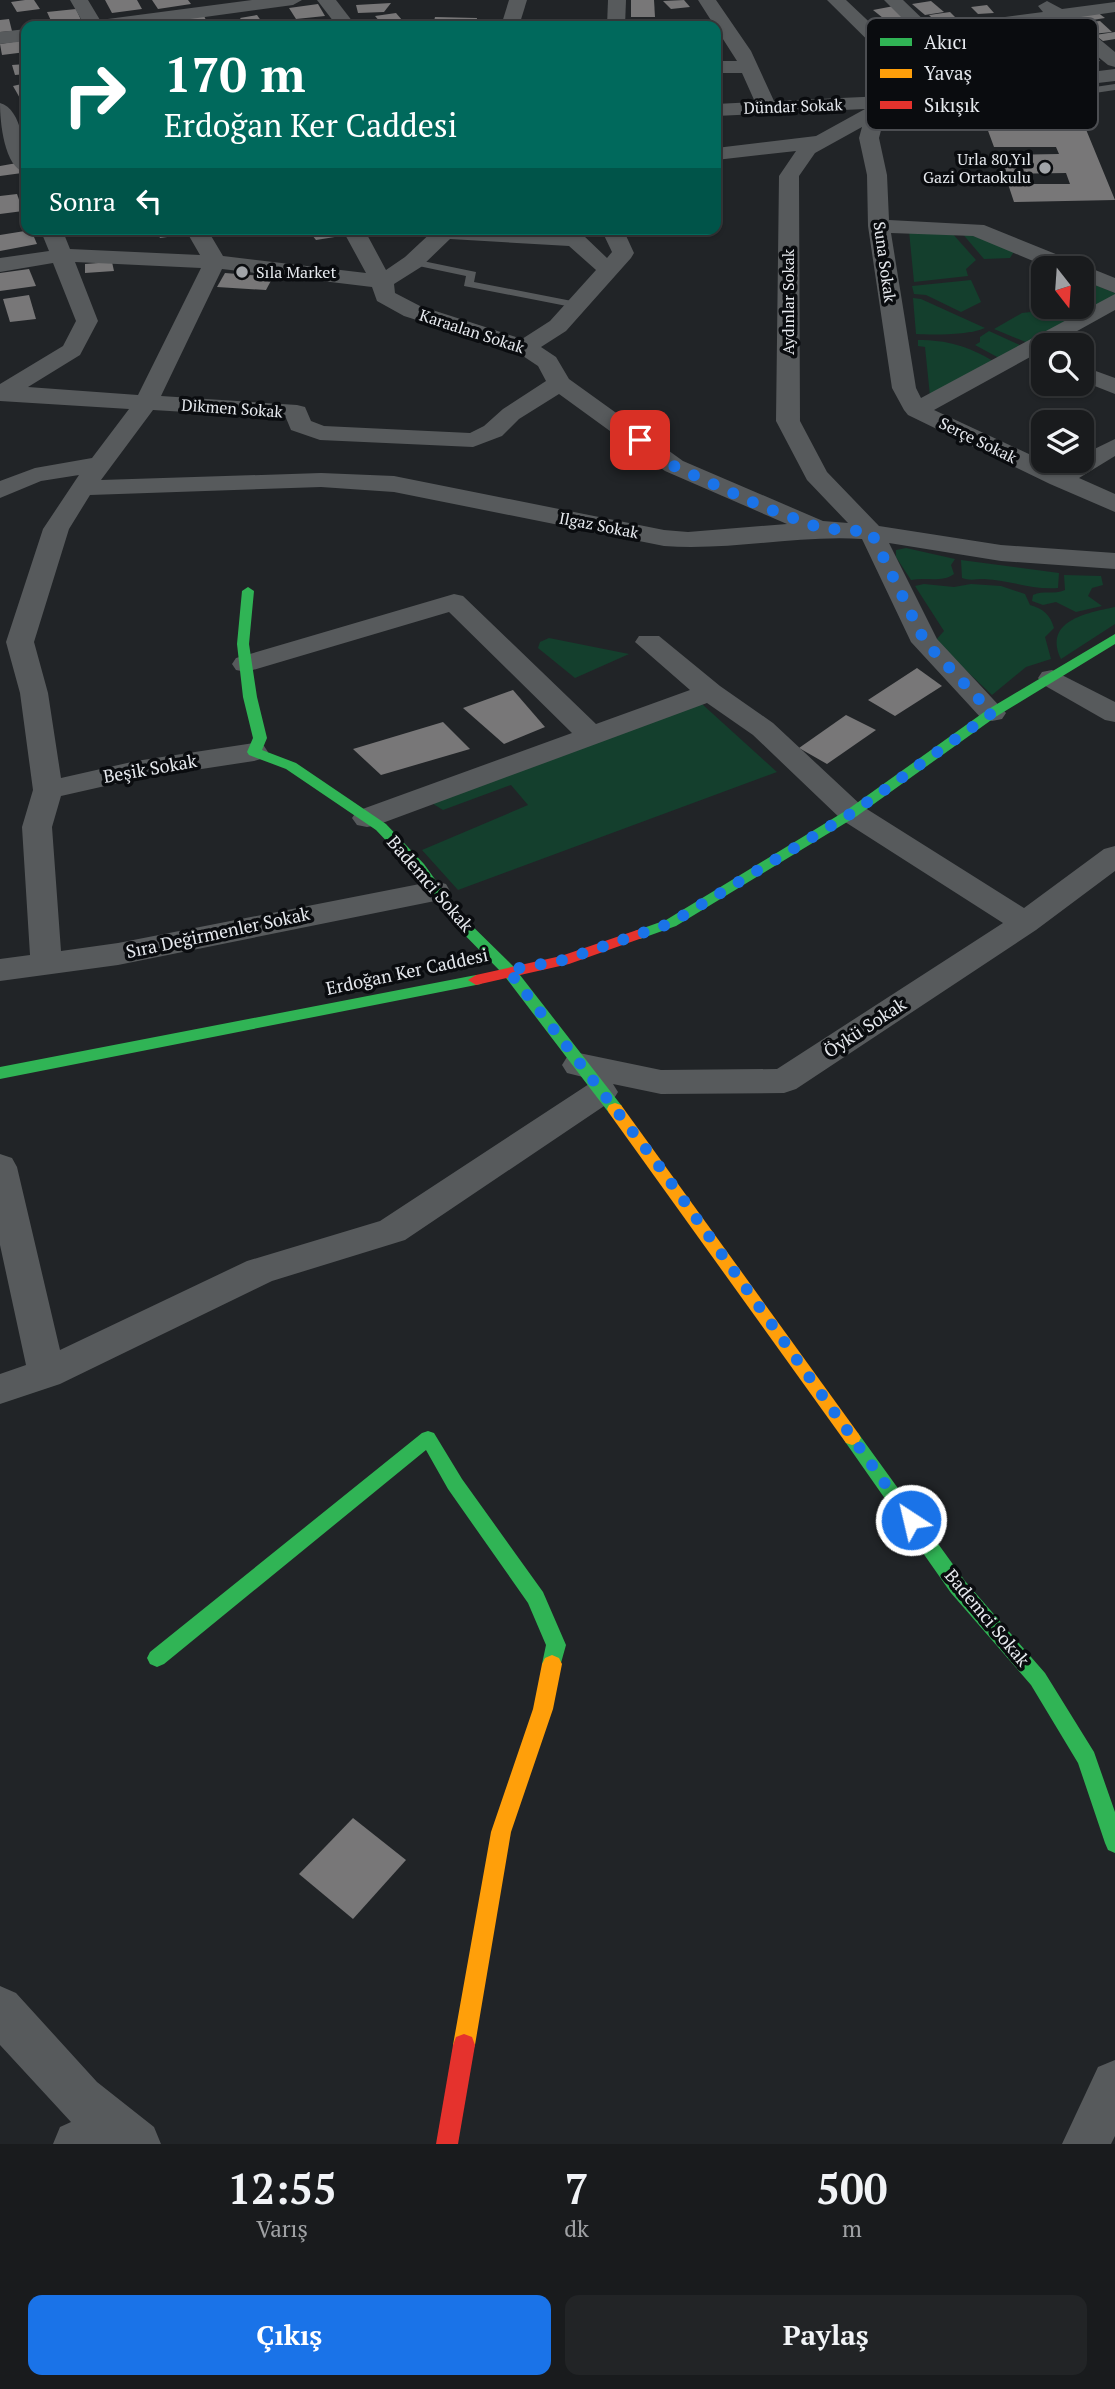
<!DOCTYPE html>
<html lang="tr">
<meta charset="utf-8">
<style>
body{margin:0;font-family:"PT Serif",serif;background:#222426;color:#f1f3f6;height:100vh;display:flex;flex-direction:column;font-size:26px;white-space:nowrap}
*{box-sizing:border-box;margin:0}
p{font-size:23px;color:#9fa1a4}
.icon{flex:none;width:38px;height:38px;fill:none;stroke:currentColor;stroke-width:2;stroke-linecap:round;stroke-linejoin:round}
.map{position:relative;height:2144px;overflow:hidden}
.panel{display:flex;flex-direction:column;background:#191b1d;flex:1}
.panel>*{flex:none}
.top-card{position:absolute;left:21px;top:21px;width:700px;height:214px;border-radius:14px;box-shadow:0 2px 5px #0004,0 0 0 2px #37393b;background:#00695c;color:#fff;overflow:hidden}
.needle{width:46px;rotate:163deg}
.buttons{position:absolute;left:1031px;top:256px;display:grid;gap:14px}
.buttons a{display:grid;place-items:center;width:63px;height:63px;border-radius:14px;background:#191b1d;box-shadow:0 2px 5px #0004,0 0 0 2px #37393b;font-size:35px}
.pin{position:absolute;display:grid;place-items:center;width:60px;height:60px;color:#fff;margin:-30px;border-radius:14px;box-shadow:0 4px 10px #0006}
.me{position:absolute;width:77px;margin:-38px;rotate:325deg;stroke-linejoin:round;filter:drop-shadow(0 0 5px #0008)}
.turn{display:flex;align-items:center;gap:24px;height:147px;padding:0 28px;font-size:32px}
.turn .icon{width:91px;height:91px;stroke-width:2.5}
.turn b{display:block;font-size:49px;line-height:60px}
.then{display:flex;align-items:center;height:66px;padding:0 28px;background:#0003;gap:14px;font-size:26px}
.eta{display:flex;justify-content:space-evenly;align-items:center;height:119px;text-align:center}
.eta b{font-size:42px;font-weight:700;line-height:49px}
.cta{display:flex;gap:14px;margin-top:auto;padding:14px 28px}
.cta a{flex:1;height:80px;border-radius:14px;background:#1a73e8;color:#fff;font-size:28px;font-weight:700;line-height:80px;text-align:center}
.cta a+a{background:#222426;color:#f1f3f6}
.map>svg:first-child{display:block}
.green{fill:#143f2d}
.building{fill:#787778}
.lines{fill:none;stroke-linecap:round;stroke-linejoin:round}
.lane{fill:#575a5c;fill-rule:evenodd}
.street{fill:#575a5c;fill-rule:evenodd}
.fast{fill:#30b455;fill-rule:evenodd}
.slow{fill:#ff9f0a;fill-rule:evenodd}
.jam{fill:#e5322d;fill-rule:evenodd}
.route{stroke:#1a73e8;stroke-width:12;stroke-dasharray:0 21.6}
.poi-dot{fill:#a1a4a8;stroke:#0a0c0f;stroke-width:2.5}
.labels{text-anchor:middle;stroke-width:7;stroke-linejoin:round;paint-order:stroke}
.far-street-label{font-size:16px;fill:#e6e9ee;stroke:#0a0c0f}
.far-poi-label{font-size:16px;fill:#e6e9ee;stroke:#0a0c0f;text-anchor:end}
.street-label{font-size:18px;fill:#e6e9ee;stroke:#0a0c0f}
.key{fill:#0a0c0f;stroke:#4c4e52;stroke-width:2}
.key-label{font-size:19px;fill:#e6e9ee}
</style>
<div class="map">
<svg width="1115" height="2144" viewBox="0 0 1115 2144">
<rect width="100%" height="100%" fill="#212427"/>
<!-- green -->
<g class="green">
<path d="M909,231L951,232L976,260L966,269L968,276L914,282Z"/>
<path d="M961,232L1015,250L1010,258L984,259Z"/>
<path d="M971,280L981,302L961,312L926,295L914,294L912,286Z"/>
<path d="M1093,284L1115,293V297L1080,315L1060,306H1082V288Z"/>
<path d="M913,298L921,299L985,328C969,335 935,335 916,334Z"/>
<path d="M1056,309L1076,318L1028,343L994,329L1022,313Z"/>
<path d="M989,331L1022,346L999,358L975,345L980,342V337Z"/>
<path d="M918,340C947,340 968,346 993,361L930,396L925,347L918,346Z"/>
<path d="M906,548L955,559L951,565L954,574C942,583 926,577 911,580L896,557V550Z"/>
<path d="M961,560L1059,573L1058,588C1031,590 1010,580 984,579C976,579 970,581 962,578Z"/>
<path d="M1064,575L1101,576L1103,585L1092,588L1088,596L1102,606L1076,612L1056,602L1043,605L1032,601L1033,595C1043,590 1054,595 1065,590Z"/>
<path d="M924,584L954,587L971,584L1001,586L1025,594L1030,605C1043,609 1050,614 1054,628L1045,637L1051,659L1026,667L992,695L935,641L944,631L915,586Z"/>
<path d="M1115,607V624L1061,659C1043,621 1086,613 1115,607Z"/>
<path d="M549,638L629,654L575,678L538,648L540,642Z"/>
<path d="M702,704L777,772L458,890L422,850L528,805L511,785L443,810L430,802Z"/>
</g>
<!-- building -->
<g class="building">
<path d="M25,0H34L40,9L17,12L11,2Z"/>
<path d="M105,0H137L142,9L112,13Z"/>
<path d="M152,0H188L191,4L158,9Z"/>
<path d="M631,0H654L655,17H631Z"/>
<path d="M684,0L690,7L671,9L663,1Z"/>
<path d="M931,1L944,12L925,15L912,4Z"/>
<path d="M391,3L384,12L358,13L356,5Z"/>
<path d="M318,4L325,16L296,19L289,8Z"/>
<path d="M987,5L994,13L978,14L971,7Z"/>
<path d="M894,6L913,23L893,26L873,10Z"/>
<path d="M76,9L81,20L52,23L47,12Z"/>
<path d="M950,12L956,18L935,21L929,15Z"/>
<path d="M1097,12L1105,18L1080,22L1073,15Z"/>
<path d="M396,13L402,20L381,23L375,16Z"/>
<path d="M203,14L207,22L182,25L178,17Z"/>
<path d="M257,15L264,25L246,26L240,18Z"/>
<path d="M435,17L477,18L476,26L433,25Z"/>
<path d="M9,19L12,31L0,32V20Z"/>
<path d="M1100,21L1112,32L1092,34L1080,23Z"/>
<path d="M559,22L587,23L586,26H557Z"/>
<path d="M1115,32V39L1103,41L1095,35Z"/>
<path d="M26,40V52L2,55L0,44Z"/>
<path d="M1091,53L1100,61L1059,67L1050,59Z"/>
<path d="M26,64V74L15,75L12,65Z"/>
<path d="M26,83V99L21,100L13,86Z"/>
<path d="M1085,127L1115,200L1014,202L1008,184H1070L1066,173L1004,174L997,155L1059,154L1056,147H994L987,128Z"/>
<path d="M17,163L22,173L0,176V166Z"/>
<path d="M17,194L23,211L0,214V196Z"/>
<path d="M187,229L189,234L160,238L156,231Z"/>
<path d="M307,229H338L341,236L316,240Z"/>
<path d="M31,230L37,244L0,251V235Z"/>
<path d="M112,262L114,271L85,273V264Z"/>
<path d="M29,269L36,286L0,291V273Z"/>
<path d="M225,273L273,277L266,290L217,287Z"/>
<path d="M29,295L36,319L10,322L3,299Z"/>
<path d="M917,668L942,686L895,716L868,700Z"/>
<path d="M513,690L545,727L504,744L463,708Z"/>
<path d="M846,715L876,730L827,764L799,748Z"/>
<path d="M443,722L470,749L381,775L353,749Z"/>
<path d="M353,1818L406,1860L353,1919L299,1874Z"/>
</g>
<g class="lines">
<!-- lane -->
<g class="lane">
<path d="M1115,84V90L954,114L949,111L954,108Z"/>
<path d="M413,259L476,272L474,282L577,302L582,305L577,308L464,286L466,276L409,264V260Z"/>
</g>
<!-- street -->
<g class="street">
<path d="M70,0H88L100,20L252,0H302L293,5L139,26H85Z"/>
<path d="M317,0H336L356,26H337Z"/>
<path d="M509,0H527L519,26H501Z"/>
<path d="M608,0H626L625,26H607Z"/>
<path d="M698,0H716L751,51L774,101L885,96L894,101L922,94L827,0H846L882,34L913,29L884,0H903L931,27L1043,12L1038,6L1047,1L1062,9L1115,2V12L1074,18L1115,52V67L1108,65L1054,21L943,36L1000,83L1115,69V81L936,102L885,115L879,138L887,175L889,220L984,225L1115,278V293L1082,280V268H1050L973,236L891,233L916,388L921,398L1115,294V310L1052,345H1043V350L934,410L1059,468L1073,460H1082V455L1115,439V456L1079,478L1115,494V512L1050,484L908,415L904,410L892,388L868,226L867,175L859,138L862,127L815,153L799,176L800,421L827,472L879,526L1001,545L1115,553V569L1001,561L889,543L937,639L1006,713L1002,719L992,721L982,719L911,642L862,539C796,535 730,551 664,546L394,492L321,487L90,495L69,529L34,642L48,693L61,778L136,761L254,743L264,746L268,752L264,758L254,761L136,779L61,796L52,827L61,951L118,943L435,881L446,884L450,891L446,898L435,901L118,965L0,981V959L30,955L22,827L33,790L20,693L6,642L43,529L79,475L41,481L0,498V481L35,468L92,458L129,409L0,401V384L63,346L76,321L53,263L0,272V258L49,251L40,229H62L70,249L200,255L185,229H207L223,256L366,273L342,229H364L386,270L405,257L435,229L575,234L583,235L607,258L612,252L601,229H623L634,253L631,258L566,331L541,347L556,357L569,379L683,461L823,521L848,523L807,480L776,421L779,176L796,151L716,160V148L816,136L865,109L716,116V104L755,102L742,73H716V61H737ZM923,39L979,85L941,90L892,44ZM450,239L569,246L596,270L550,321L522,339L420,306L395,293L394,284L421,267ZM75,262L201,268L138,395L28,387L80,355L98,321ZM222,269L372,287L377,301L404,316L517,352L538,366L546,381L503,409L484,426L470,433L324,426L311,421L305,407L297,405L161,396ZM559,394L665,471L787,524L688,532L664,530L394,476L321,473L101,480L153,410L286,418L291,430L320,440L473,447L502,436L519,419Z"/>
<path d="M26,29V41L0,44V32Z"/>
<path d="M0,103C22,108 26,154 26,173C4,168 0,122 0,103Z"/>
<path d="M1082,366L1115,378V394L1082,381Z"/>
<path d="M454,594L463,596L596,724L690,690L635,642L639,636H659L720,686L773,723L862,806L1024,908L1104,849L1115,846V871L1036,930L796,1089L784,1093L661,1094L613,1084L618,1092L613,1100L405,1240L272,1281L60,1384L0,1404V1374L26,1365L0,1245V1154L12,1158L17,1167L60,1350L247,1261L380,1221L589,1084L599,1081L567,1073L562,1065L567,1057L579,1053L661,1070L777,1069L1003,923L842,820L753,735L707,703L377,825L367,827L357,825L352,818L357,811L572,733L449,612L246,672L236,670L232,664L236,658Z"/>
<path d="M1052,670L1115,702V722L1105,720L1042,684L1038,678L1042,672Z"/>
<path d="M0,1986L16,1993L97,2082L154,2127L161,2144H53L60,2127L71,2122L0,2045Z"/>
<path d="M1115,2060V2136L1111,2144H1062L1098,2067Z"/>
</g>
<!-- fast -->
<g class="fast">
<path d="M248,587L254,591L249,644L257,697L267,738L262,750L296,763L386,824L424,864L459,913L513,966L621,1105L623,1109L621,1113H609L503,974L449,919L414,870L376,830L286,769L249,755L247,752L253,738L243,697L237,644L242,591Z"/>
<path d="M1115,634V644L997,716L857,816L676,926L640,939L635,937L633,934L635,931L666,920L847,810L987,710Z"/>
<path d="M476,975L481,976L484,980L481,984L0,1079V1067Z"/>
<path d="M428,1431L434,1433L462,1479L543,1592L566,1645L559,1670L552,1673L545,1670L542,1664L546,1645L528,1603L448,1489L426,1450L164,1664L157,1667L150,1664L147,1658L150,1652L422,1433Z"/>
<path d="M852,1431L858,1433L965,1581L1045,1673L1094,1752L1115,1812V1853L1108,1850L1105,1843L1078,1763L1031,1685L951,1593L846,1443L843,1438L846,1433Z"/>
</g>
<!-- slow -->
<g class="slow">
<path d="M615,1103L621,1105L858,1433L861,1438L858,1443L852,1445L846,1443L609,1113L607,1109L609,1105Z"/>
<path d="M552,1655L559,1658L562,1664L553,1709L511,1832L475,2045L472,2053L464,2056L456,2053L453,2045L491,1832L533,1709L542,1664L545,1658Z"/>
</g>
<!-- jam -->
<g class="jam">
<path d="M640,929L645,931L647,934L645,937L569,964L476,985L468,980L476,975L561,956Z"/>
<path d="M464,2034L472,2037L475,2045L458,2144H436L453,2045L456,2037Z"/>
</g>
</g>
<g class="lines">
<!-- route -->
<path class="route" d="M640,440L674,466L761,506L820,528L871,532L925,642L992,713L852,813L671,923L564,960L508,970L659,1166L911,1520"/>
</g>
<!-- markers -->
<g class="poi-dot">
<circle cx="1045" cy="168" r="7"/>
<circle cx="242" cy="272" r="7"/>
</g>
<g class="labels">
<!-- far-street labels -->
<g class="far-street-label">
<text transform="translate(793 106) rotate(-2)" y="6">Dündar Sokak</text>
<text transform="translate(885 262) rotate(82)" y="6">Suna Sokak</text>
<text transform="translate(788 302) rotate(-90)" y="6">Aydınlar Sokak</text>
<text transform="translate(472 331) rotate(18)" y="6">Karaalan Sokak</text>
<text transform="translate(232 408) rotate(4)" y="6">Dikmen Sokak</text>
<text transform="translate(978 440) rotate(26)" y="6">Serçe Sokak</text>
<text transform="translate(599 525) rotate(11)" y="6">Ilgaz Sokak</text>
</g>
<!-- far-poi labels -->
<g class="far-poi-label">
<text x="1031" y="165">Urla 80.Yıl<tspan x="1031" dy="18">Gazi Ortaokulu</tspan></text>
<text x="256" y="278" text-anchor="start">Sıla Market</text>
</g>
<!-- street labels -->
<g class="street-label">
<text transform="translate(150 769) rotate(-10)" y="6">Beşik Sokak</text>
<text transform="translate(430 884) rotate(49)" y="6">Bademci Sokak</text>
<text transform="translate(218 933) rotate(-12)" y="6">Sıra Değirmenler Sokak</text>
<text transform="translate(407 972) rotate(-12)" y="6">Erdoğan Ker Caddesi</text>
<text transform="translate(865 1028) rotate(-33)" y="6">Öykü Sokak</text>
<text transform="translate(987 1618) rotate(50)" y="6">Bademci Sokak</text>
</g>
</g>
<!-- legend -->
<rect x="866" y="18" width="232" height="112" rx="10" class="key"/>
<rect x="880" y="38" width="32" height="8" fill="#30b455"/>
<rect x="880" y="69" width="32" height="9" fill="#ff9f0a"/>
<rect x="880" y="101" width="32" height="8" fill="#e5322d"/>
<g class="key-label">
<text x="924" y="49">Akıcı</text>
<text x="924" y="80">Yavaş</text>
<text x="924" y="112">Sıkışık</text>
</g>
</svg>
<div class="buttons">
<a><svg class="needle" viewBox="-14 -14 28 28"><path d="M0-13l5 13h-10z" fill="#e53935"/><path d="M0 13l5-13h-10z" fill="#9fa1a4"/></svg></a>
<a><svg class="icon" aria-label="search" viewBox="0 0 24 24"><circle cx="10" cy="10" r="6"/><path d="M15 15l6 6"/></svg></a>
<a><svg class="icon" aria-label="layers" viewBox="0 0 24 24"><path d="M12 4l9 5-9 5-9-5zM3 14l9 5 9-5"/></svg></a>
</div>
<div class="pin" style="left:640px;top:440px;background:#d93025"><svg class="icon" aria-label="arrive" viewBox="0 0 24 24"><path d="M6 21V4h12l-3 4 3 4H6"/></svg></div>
<svg class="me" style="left:911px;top:1520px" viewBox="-20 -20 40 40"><circle r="17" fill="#1a73e8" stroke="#fff" stroke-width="3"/><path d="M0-11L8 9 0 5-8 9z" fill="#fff"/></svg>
<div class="top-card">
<div class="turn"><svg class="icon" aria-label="right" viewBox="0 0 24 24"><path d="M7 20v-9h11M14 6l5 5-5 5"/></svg><div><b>170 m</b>Erdoğan Ker Caddesi</div></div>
<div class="then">Sonra<svg class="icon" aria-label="left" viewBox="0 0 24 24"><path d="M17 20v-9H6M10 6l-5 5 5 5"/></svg></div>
</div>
</div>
<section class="panel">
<div class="eta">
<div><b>12:55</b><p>Varış</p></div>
<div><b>7</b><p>dk</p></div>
<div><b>500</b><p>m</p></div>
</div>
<div class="cta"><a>Çıkış</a><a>Paylaş</a></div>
</section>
